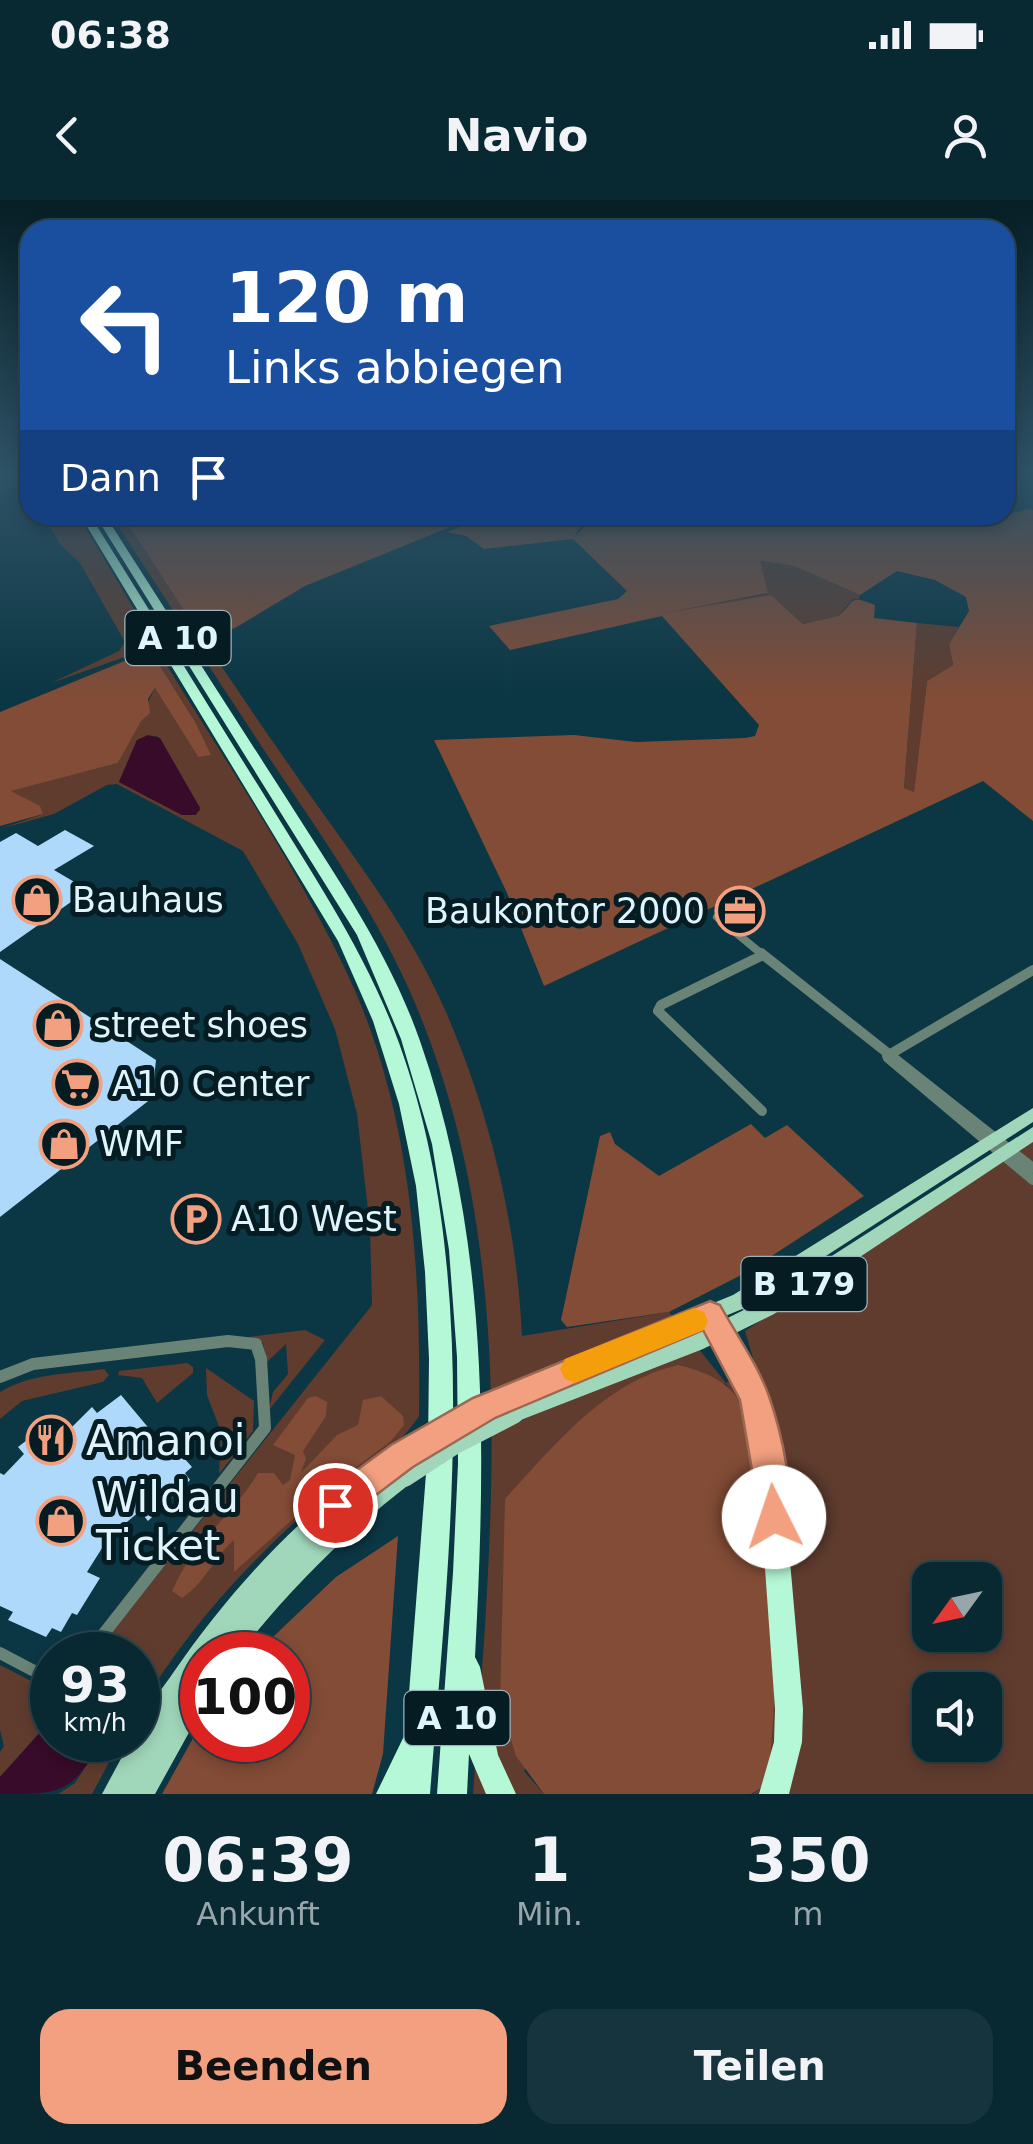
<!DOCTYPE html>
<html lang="de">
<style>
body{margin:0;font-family:"DejaVu Sans",sans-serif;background:#16343e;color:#f1f3f6;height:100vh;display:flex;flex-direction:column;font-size:38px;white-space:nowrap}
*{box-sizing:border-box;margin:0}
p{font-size:32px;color:#98a6ac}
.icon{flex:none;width:55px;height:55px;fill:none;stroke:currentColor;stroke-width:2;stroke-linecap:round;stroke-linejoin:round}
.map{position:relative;height:1594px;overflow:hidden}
.drawer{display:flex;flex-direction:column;background:#082832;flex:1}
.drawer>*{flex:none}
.hud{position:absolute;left:20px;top:20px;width:995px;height:305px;border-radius:30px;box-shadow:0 5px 15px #0003,0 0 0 2px #29444d;background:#1a4fa0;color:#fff;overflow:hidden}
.needle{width:65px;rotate:237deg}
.controls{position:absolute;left:912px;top:1362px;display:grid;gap:20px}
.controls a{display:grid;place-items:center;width:90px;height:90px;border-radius:20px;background:#082832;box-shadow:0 5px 15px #0003,0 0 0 2px #29444d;font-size:50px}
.speed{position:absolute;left:30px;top:1432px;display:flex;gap:20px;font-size:50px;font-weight:700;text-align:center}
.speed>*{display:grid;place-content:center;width:130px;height:130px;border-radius:50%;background:#082832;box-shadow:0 5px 15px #0003,0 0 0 2px #29444d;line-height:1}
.speed small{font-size:25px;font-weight:400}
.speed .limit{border:15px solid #d22;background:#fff;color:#111}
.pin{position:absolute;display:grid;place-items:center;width:85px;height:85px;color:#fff;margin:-42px;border:5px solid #fff;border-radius:50%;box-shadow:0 2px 10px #0007}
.me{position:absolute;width:110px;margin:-55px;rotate:356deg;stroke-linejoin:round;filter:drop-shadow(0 0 8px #0008)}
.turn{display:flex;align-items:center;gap:35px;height:210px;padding:0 40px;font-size:45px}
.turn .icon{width:130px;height:130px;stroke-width:2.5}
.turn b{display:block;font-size:70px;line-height:85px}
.then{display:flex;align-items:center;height:95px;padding:0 40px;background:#0003;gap:20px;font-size:38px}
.eta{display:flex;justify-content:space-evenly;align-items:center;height:170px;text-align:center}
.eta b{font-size:60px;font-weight:600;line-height:70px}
.cta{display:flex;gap:20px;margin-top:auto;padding:20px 40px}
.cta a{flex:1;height:115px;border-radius:30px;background:#f2a07f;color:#111;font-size:40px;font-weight:600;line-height:115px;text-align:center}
.cta a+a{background:#16343e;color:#f1f3f6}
.status{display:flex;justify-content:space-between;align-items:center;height:70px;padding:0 50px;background:#082832;direction:ltr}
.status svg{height:28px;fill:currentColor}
header{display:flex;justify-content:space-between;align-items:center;height:130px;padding:0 40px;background:#082832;font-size:45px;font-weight:600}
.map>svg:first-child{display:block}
.green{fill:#5f3c2e;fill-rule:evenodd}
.forest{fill:#824c36;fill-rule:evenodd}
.water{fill:#370b29}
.building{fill:#afd9fa}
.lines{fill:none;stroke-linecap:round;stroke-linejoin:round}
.minor-far2{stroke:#698376;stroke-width:8}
.minor-far1{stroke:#698376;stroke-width:10}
.minor{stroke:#698376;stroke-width:12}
.primary{fill:#a0d7bb;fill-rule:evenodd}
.motorway{fill:#b5f8d7;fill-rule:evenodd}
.primary-bridge{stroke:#a0d7bb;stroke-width:22}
.route{fill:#f2a07f;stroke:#9d6853;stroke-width:2.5}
.slow{fill:#f59e0b}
.labels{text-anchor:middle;stroke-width:10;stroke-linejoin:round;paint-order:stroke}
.shield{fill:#051c23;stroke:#9eb3bb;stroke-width:2.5}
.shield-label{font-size:32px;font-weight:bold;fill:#dff4fc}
.poi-label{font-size:35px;fill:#dff4fc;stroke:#051c23;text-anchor:start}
.near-poi-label{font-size:42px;fill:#dff4fc;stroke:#051c23;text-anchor:start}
</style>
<div class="status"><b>06:38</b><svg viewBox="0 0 49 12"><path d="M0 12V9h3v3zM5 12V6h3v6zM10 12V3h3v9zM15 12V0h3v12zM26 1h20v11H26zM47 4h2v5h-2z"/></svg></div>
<header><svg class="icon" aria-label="back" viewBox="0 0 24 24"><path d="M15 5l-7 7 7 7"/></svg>Navio<svg class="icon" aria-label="person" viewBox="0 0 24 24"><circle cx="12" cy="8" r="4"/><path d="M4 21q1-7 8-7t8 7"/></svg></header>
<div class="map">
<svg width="1033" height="1594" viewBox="0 0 1033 1594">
<rect width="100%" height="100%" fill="#0b3643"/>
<!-- green -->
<g class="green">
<path d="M43,315H78L156,446L51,483L119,451L125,442L80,363L60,344Z"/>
<path d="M111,315H122C176,398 230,481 287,562C343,644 406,720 446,812C490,913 517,1026 522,1136L669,1112L726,1183L756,1168L745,1131L1033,942V1594H752L766,1585L765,1330L746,1212L725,1183L524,1571L544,1594H473C492,1329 521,1054 415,803C378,715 321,635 268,556C215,476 163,395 111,315ZM930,1380H985V1435H930ZM930,1490H985V1545H930Z"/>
<path d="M759,361L794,366L860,395L859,399H853L838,416L803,424L771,395L662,416L658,413L767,394Z"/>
<path d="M917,423L959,427L949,444L953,465L927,481L914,593L904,588Z"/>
<path d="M158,451C222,556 293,660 346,771C412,909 421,1065 419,1216C394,1256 342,1279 307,1311C241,1370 183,1435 138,1512V1455H94L372,1105L370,1027L357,914L335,829L298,744L243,651L117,584L107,585L54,614L0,629L43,614L21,596L9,591L118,563L155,488L198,557L194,520L153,455L125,461L0,512L131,458ZM157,536L200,608V611L182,615L119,582L137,540Z"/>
<path d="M305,1130L325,1140L269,1210L273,1192L288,1174L286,1144L267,1162L263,1143L248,1137Z"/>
<path d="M187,1163L193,1167V1173L157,1203L142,1178L118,1175L119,1171Z"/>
<path d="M206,1168L254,1201L253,1231L219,1274L221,1232L207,1195Z"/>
<path d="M104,1169L109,1175L103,1182L22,1201L0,1219V1192C31,1173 70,1174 104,1169Z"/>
<path d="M0,1465L39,1485L52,1484V1519L0,1577V1552L4,1546L0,1530Z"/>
<path d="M103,1540H121L92,1594H58L75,1583Z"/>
</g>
<!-- forest -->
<g class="forest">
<path d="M1029,309L1033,310V621L983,581L544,786L507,693L434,540L574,535L636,542L745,538L755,536L759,525L662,416L510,450L489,426L618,399L627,391L573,339L484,349L466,336L447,332L489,315H586L574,338L594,315H972L990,319ZM760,361L794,366L860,395L897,371L935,380L966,397L969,411L949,444L953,465L927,481L914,592L904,588L917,423L874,418L875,405C847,394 856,402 838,416L803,424L771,395L659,414L768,393Z"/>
<path d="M122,315H480L305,386L235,428L202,438Z"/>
<path d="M153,455L194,520L211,555L198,557L155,488L148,499L150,513L141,521L118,563L11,591L40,606L43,614L0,626V512L125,461Z"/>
<path d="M751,924L765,938L787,925L864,996L747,1072L669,1112L567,1127L561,1120L600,936L610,932L615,944L659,976Z"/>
<path d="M678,1165C707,1172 732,1182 745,1211C753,1228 752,1253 755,1271C771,1372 783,1484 766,1585L751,1594H544L516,1556L500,1504L505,1299C554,1246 604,1182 678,1165Z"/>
<path d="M316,1196L327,1202L326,1216L303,1251L306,1258L301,1273L337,1235L358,1225L363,1200L381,1196L403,1216L404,1225L391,1241L323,1292L234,1372V1340C213,1359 205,1383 182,1398L172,1391C194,1340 230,1319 258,1273H274L283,1285L290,1280L295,1255L273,1245L308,1198Z"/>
<path d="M398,1336L383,1554L372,1594H162L202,1522V1540H288V1455H254L336,1377Z"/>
</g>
<!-- water -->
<g class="water">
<path d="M148,535L160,538L200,608L196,615H182L119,582L137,540Z"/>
<path d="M52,1519V1540H103C70,1594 63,1594 0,1594V1577Z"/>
</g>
<!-- building -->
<g class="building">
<path d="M65,630L94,646L54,670L88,690L0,752V642L16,633L38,646Z"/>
<path d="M0,759L156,860L152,898L0,1017Z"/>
<path d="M121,1195L162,1244L168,1240L192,1267L185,1273L190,1280L148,1321L140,1311L109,1337L87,1372L100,1378L77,1415L72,1413L61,1432L52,1428L46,1437L8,1420L13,1412L0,1406V1273L4,1275L24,1254L18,1247L44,1227L58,1218L69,1230L92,1207L97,1213Z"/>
</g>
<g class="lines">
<!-- minor-far2 -->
<path class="minor-far2" d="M717,717L764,756"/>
<!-- minor-far1 -->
<g class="minor-far1">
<path d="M761,753L1033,968"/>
<path d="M887,856L1033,770"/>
<path d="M888,858L1033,980"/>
<path d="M762,911L658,811L661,805L763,755"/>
</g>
<!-- minor -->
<g class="minor">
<path d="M0,1177L33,1164L228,1141L256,1144L261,1159L265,1228L87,1455"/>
<path d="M0,1453L36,1472L52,1474"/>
</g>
<!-- primary -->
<g class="primary">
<path d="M1033,908V922L747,1107L534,1195L689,1137L760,1102L1033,927V942L774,1114L703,1149L513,1223L506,1220L503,1213L505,1207L498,1205L495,1198L498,1191L733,1095Z"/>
<path d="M402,1246L409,1249L412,1256L405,1266L411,1269L415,1276L411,1283C346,1333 289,1390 238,1455H202V1471L200,1475L202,1474V1509L155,1594H102L131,1540H138C138,1517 160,1492 173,1473C224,1399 285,1330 357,1276C372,1266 386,1252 402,1246Z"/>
</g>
<!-- motorway -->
<g class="motorway">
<path d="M80,315H90C149,409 207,504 266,598C315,678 367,755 399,843C483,1074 449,1354 430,1594H376L406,1532L428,1248L429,1159L425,1072L416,986L399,904L373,821L338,741Z"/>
<path d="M95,315H105C165,409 225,503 285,596C335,675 389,752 420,841C490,1041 486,1249 475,1457L480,1467L498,1555L516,1594H486L469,1554L467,1594H437L453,1373L458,1264L457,1157L449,1050L432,944L401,839L357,735Z"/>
<path d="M721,1121L729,1124L767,1197L775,1228L782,1270L803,1509L802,1542L789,1594H759L774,1542L775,1509L758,1270L751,1228L744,1199L710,1131L713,1124Z"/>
</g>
<!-- primary-bridge -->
<g class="primary-bridge">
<path d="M402,1256L505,1198"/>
<path d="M404,1276L453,1244L513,1213"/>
</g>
</g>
<!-- sky -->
<linearGradient id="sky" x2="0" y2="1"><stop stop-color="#061e25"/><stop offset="0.55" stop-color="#2e5266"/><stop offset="1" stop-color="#2e5266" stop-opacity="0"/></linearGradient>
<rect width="1033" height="496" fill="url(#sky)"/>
<!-- route -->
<path class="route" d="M710,1101L720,1105C736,1134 758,1165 769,1196C780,1228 798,1298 785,1329L774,1333L762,1329L740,1200L703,1130L495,1218L413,1267L347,1317L335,1321L324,1317L319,1305L324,1294L391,1245L473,1198Z"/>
<!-- slow -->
<path class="slow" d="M694,1108L704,1112L708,1121L704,1130L575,1183L565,1179L560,1169L565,1159Z"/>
<!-- icons -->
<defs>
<g id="shop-ring" transform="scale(2.5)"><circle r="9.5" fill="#051c23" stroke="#f2a07f" stroke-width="1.5"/><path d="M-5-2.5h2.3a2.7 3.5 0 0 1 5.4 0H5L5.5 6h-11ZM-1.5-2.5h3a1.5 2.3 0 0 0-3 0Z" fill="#f2a07f"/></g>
<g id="office-ring" transform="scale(2.5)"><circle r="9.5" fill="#051c23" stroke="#f2a07f" stroke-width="1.5"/><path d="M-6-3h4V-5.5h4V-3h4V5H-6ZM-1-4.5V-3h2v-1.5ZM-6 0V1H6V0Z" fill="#f2a07f"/></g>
<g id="supermarket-ring" transform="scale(2.5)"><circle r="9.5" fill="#051c23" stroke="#f2a07f" stroke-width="1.5"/><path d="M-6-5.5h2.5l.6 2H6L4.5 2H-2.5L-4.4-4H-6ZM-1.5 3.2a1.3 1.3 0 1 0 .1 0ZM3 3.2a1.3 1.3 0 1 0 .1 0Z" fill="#f2a07f"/></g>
<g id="parking-ring" transform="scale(2.5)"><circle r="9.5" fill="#051c23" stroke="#f2a07f" stroke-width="1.5"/><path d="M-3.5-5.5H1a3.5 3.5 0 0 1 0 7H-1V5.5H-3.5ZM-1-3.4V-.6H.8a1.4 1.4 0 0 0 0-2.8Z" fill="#f2a07f"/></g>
<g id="restaurant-ring" transform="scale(2.5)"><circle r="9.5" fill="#051c23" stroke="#f2a07f" stroke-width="1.5"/><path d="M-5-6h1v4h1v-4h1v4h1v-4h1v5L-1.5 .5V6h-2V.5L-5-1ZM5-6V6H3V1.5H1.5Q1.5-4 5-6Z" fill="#f2a07f"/></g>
</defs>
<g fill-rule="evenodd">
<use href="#shop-ring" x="37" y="700"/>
<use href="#office-ring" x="740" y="711"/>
<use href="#shop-ring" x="58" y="825"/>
<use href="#supermarket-ring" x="77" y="884"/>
<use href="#shop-ring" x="64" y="944"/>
<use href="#parking-ring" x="196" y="1019"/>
<use href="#restaurant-ring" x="51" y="1240"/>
<use href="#shop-ring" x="61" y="1321"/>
</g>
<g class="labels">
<!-- shield labels -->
<g class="shield">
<rect x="125.5" y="411" width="105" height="54" rx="8"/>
<rect x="741.5" y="1057" width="125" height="54" rx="8"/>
<rect x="404.5" y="1491" width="105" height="54" rx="8"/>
</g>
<g class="shield-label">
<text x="178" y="449">A 10</text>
<text x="804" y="1095">B 179</text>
<text x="457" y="1529">A 10</text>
</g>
<!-- poi labels -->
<g class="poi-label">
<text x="72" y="712">Bauhaus</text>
<text x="705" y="723" text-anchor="end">Baukontor 2000</text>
<text x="93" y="837">street shoes</text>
<text x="112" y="896">A10 Center</text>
<text x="99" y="956">WMF</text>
<text x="231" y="1031">A10 West</text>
</g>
<!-- near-poi labels -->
<g class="near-poi-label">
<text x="86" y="1255">Amanoi</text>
<text x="96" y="1312">Wildau<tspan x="96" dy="48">Ticket</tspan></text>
</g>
</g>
</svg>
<div class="controls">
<a><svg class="needle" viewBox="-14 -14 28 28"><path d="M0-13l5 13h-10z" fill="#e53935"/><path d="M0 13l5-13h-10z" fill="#98a6ac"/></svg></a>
<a><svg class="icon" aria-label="sound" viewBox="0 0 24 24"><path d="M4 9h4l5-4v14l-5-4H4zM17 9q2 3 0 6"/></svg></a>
</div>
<div class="speed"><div>93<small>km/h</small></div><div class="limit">100</div></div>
<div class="pin" style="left:335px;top:1305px;background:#d93025"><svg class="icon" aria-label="arrive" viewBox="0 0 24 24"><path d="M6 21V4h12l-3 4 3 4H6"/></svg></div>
<svg class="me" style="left:774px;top:1317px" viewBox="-20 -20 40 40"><circle r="19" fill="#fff"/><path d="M0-13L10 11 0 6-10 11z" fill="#f2a07f"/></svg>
<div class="hud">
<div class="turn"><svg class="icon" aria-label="left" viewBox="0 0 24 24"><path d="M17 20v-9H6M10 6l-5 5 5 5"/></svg><div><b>120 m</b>Links abbiegen</div></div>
<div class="then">Dann<svg class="icon" aria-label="arrive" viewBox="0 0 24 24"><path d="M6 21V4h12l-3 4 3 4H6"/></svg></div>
</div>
</div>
<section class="drawer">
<div class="eta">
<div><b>06:39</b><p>Ankunft</p></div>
<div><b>1</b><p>Min.</p></div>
<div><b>350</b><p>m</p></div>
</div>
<div class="cta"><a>Beenden</a><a>Teilen</a></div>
</section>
